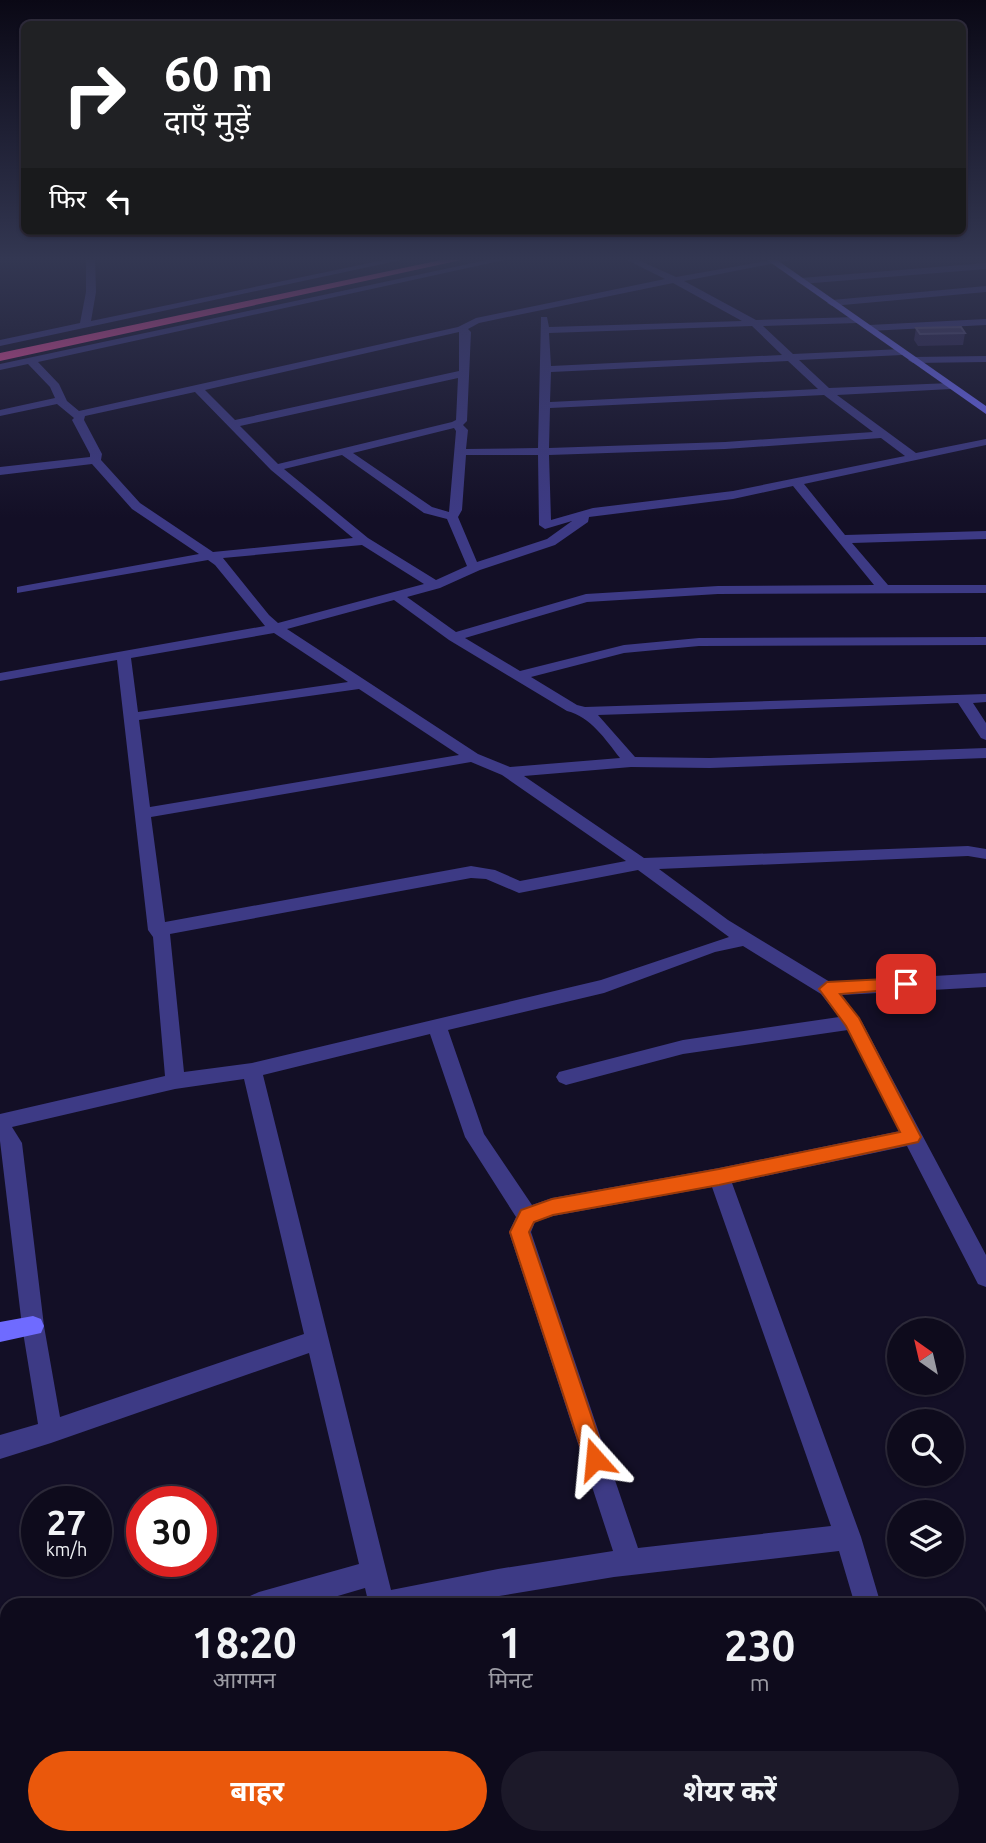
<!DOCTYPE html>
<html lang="hi">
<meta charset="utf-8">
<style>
body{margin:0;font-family:Ubuntu,"Noto Sans Devanagari",sans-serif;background:#1c1929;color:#f1f3f6;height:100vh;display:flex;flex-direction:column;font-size:26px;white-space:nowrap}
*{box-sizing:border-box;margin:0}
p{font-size:23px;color:#9b9ba3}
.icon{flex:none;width:38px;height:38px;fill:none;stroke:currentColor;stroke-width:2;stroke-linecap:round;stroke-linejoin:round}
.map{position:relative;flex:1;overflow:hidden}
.details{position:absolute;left:0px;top:1598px;width:987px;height:247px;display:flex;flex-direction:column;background:#0e0b1c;border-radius:21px 21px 0 0;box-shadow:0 2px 5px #0004,0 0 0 2px #2e2b3b}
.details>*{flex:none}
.top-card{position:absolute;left:21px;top:21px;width:945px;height:214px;border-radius:10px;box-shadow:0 2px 5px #0004,0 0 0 2px #2e2b3b;background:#202124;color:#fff;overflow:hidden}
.needle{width:46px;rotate:326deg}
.tools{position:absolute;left:887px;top:1318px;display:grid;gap:14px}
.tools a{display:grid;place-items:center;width:77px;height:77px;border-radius:50%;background:#0e0b1c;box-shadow:0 2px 5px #0004,0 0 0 2px #2e2b3b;font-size:35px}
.speed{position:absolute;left:21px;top:1486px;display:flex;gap:14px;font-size:35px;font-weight:700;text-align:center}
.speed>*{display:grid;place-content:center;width:91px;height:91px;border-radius:50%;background:#0e0b1c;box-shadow:0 2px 5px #0004,0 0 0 2px #2e2b3b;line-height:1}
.speed small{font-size:18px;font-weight:400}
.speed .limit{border:10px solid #d22;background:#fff;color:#111}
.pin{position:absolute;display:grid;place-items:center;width:60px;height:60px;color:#fff;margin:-30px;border-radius:14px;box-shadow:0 4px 10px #0006}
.me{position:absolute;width:77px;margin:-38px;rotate:342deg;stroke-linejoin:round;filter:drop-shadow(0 0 5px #0008)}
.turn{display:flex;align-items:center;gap:24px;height:147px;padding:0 28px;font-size:32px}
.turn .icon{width:91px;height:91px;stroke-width:2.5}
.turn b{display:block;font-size:49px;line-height:60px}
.then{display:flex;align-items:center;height:66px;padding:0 28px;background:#0003;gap:14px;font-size:26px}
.eta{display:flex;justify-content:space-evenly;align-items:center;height:119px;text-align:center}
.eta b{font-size:42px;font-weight:700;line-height:49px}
.cta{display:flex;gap:14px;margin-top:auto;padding:14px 28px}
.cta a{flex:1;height:80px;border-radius:42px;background:#ea580c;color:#fff;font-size:28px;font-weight:700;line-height:80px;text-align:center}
.cta a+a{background:#1c1929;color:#f1f3f6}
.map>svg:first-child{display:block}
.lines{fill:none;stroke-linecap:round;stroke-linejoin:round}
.street{fill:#3d3a85;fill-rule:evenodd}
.secondary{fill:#6f6bff;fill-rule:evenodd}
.highway{fill:#ff4fa3;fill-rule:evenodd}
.wall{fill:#312854}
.building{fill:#433a66;stroke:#5a527e;stroke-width:2}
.route{fill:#ea580c;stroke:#983908;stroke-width:2}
</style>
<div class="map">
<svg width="986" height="1843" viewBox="0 0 986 1843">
<rect width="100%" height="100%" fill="#130f26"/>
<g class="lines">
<!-- street -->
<g class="street">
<path d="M86,260H95L96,292L91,321L384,260H401L0,346V340L80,323L86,292Z"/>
<path d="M487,260H504L38,362L59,384L67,401L79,411L458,327L476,318L665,279L627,260H638L676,277L773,260H791L684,281L756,320L857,317L862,320L857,323L763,326L793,354L902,349L907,352L902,355L799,360L829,388L951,383L956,386L951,389L837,395L916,453L986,439V445L804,484L845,535L986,531V539L852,543L888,585H986V593L718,594L587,602L465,638L520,671L624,645L699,638L986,637V645L699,646L624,653L531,677L577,705L585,707L986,694V702L973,703L986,723V740L981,738L958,703L598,715L635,757L710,758L986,748V758L710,768L631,767L524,776L644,858L968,846L986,849V859L968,856L659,869L728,920L830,982L986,973V987L842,995L862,1022L986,1255V1287L978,1284L907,1146L732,1183L861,1537L881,1605H855L839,1551L614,1577L444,1605H369L365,1588L307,1605H246L250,1596L259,1592L359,1564L309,1353L51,1443L0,1459V1435L38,1424L22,1326L0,1141V1114L165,1076L153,937L148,930L117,660L0,681V673L265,626L215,565L208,560L17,593V587L22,586L199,554L132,509L92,464L0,475V467L90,457V454L72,420L74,418L57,404L0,416V410L55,398L50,387L28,364L0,370V364ZM673,283L742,321L549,327L547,317H541L538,448L466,449L468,430L463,425L467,421L471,332L468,329L479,323ZM752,326L782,355L551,366L549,333ZM459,332V371L235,420L205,390ZM788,361L818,389L550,402L551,372ZM458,378L456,420L452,422L278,464L240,426ZM195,392L271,470L353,538L213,552L140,503L101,460L102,454L84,420L85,416ZM824,395L873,432L725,442L549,448L550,408ZM454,428L456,431L449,512L432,507L353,453ZM881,438L905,456L733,491L593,508L551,520L549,455L725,449ZM342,455L424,513L447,519L467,566L436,580L368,538L284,469ZM466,455H538L539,525L545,529L572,521L547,539L477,562L458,517L462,510ZM793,486L874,585L718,586L586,594L456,632L407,597L440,588L480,570L555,545L588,522L589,517L733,499ZM362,545L424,584L278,623L269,615L223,558ZM394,600L449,640L567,711C591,717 605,739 620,758L510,767L478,754L287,629ZM274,633L348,682L138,712L131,658ZM359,689L459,755L150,807L139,720ZM471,762L502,775L626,861L520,881L495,870L471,866L165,922L151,817ZM638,870L729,937L601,980L252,1063L184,1072L170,934L471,878L486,879L519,893ZM743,946L821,994L839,1017L683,1040L559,1072L556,1077L559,1082L566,1085L683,1054L848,1030L900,1131L719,1168L552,1198L532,1205L484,1134L448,1030L604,993L715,952ZM430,1034L465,1137L516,1217L509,1232L613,1551L498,1569L391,1590L263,1075ZM244,1079L304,1334L60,1417L44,1326L22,1143L12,1127L175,1089ZM712,1187L831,1526L638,1548L531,1232L535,1222L553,1216Z"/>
<path d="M986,263V269L801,284L796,281L801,278Z"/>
<path d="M986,286V292L832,306L827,303L832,300Z"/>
<path d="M986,319V325L869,331L864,328L869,325Z"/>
<path d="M986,356V362L913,363L908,360L913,357Z"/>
<path d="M7,1668V1696L0,1699V1671Z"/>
<path d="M408,1838H437L439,1843H409Z"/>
<path d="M852,1838H882L885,1843H854Z"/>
</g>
<!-- secondary -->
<g class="secondary">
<path d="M767,260H777L986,406V414Z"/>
<path d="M33,1316L41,1319L44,1326L41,1333L0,1342V1322Z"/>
<path d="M986,1792V1820L980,1821V1793Z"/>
<path d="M723,1838H791L789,1843H720Z"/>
</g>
<!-- highway -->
<path class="highway" d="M441,260H461L0,361V353Z"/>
</g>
<!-- wall -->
<path class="wall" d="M916,328L965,333L963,345L918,346L914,340Z"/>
<!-- building -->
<path class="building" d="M961,327L965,333L920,334L916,328Z"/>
<!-- sky -->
<linearGradient id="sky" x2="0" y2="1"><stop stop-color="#0a0815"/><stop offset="0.5" stop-color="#333752"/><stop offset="1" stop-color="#333752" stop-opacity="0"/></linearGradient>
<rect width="986" height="518" fill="url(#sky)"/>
<!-- route -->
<path class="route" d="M906,978L915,984L912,988L840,994L859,1018L921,1137L918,1142L719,1185L553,1215L534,1222L529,1232L606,1459L603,1467L595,1470L587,1467L510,1232L521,1210L552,1199L719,1169L900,1132L846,1026L819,989L827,982Z"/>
</svg>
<div class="tools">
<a><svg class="needle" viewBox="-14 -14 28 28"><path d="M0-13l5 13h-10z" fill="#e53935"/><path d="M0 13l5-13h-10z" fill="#9b9ba3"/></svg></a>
<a><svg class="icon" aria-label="search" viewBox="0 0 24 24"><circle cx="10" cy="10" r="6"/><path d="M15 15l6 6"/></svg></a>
<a><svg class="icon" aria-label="layers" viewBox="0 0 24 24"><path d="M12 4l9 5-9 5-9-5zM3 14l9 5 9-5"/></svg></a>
</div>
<div class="speed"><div>27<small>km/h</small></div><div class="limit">30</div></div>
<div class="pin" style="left:906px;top:984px;background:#d93025"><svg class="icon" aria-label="arrive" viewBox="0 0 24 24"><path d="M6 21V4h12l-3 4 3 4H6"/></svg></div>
<svg class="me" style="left:595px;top:1459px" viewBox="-20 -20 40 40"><path d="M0-17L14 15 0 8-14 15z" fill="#ea580c" stroke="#fff" stroke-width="4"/></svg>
<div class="top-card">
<div class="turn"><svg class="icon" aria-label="right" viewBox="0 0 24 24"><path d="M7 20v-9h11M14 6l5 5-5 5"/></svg><div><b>60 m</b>दाएँ मुड़ें</div></div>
<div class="then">फिर<svg class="icon" aria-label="left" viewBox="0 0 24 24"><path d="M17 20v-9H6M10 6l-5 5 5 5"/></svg></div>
</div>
<section class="details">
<div class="eta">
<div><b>18:20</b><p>आगमन</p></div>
<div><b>1</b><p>मिनट</p></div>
<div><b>230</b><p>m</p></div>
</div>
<div class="cta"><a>बाहर</a><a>शेयर करें</a></div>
</section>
</div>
